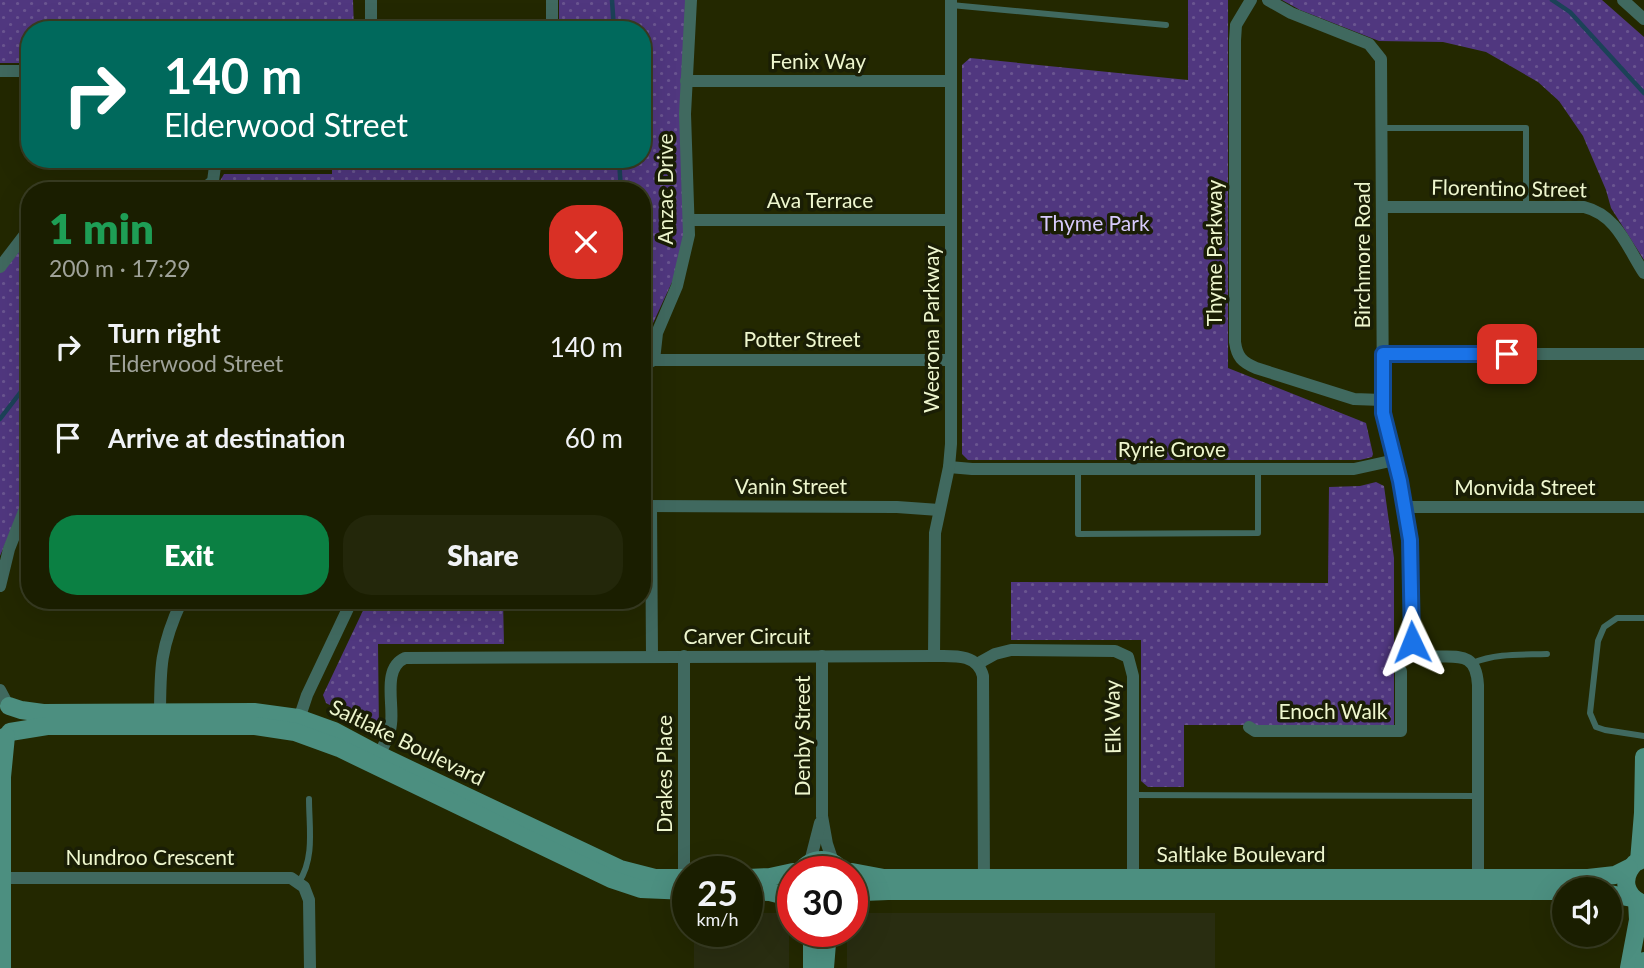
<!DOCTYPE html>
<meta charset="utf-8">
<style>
body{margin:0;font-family:Lato,sans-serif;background:#23270a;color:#f1f3f6;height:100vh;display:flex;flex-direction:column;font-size:26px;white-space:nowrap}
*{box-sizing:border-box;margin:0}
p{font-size:23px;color:#9fa299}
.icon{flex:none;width:38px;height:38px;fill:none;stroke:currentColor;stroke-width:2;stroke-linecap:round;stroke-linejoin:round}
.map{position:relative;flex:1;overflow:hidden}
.details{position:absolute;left:21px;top:182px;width:630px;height:427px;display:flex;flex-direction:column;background:#1a1e00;border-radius:28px;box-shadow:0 7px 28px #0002,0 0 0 2px #383c22}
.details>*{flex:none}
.top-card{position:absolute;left:21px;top:21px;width:630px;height:147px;border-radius:28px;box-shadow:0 7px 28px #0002,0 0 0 2px #383c22;background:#00695c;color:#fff;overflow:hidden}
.controls{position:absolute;left:1552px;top:877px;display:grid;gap:14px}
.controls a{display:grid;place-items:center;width:70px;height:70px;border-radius:50%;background:#1a1e00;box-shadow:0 7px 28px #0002,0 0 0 2px #383c22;font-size:35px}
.speed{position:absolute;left:672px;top:856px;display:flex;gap:14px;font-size:35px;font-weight:700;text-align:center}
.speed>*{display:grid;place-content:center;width:91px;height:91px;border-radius:50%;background:#1a1e00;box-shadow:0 7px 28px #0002,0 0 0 2px #383c22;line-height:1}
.speed small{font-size:18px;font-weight:400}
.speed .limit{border:10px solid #d22;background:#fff;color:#111}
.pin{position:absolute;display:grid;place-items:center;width:60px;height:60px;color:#fff;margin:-30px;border-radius:14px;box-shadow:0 4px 10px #0006}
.me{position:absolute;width:77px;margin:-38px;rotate:358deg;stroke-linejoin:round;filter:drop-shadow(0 0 5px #0008)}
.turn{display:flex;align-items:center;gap:24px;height:147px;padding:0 28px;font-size:32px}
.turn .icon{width:91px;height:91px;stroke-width:2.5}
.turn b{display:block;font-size:49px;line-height:60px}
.round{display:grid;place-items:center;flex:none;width:74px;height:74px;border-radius:28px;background:#23270a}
.summary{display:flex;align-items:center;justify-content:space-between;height:119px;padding:0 28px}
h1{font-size:42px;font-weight:800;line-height:52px;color:#1e9e55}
.cta{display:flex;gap:14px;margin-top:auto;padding:14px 28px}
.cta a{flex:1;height:80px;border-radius:28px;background:#0b8043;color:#fff;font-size:28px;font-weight:800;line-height:80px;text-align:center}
.cta a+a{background:#23270a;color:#f1f3f6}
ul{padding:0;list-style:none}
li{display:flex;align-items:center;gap:21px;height:91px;padding:0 28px}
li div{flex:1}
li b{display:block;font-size:26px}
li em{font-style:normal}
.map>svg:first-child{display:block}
.built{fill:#292d11}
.park{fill:url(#park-dots)}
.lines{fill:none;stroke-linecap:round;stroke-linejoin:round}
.stream{stroke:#1c4258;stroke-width:4.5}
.lane{stroke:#40695f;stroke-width:6}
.street{stroke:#40695f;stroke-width:12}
.secondary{stroke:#4c8f80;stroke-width:18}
.route-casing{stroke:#114b97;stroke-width:18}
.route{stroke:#1a73e8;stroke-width:12}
.labels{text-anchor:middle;stroke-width:7;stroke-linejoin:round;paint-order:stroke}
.street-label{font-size:21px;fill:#eef6ce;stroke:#1a1e05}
.park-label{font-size:21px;fill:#d8cbfd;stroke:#1a1e05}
</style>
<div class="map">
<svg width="1644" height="968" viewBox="0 0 1644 968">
<defs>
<pattern id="park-dots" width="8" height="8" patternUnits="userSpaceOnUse" patternTransform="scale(1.75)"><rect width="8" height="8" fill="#50377f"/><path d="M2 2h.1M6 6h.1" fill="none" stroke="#6a5590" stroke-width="1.8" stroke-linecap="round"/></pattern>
</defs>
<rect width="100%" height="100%" fill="#232800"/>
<!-- built -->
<g class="built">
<path d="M747,913H779L789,923V968H694V931H747Z"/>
<path d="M857,913H1215V968H847V931H852V918Z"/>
</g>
<!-- park -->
<g class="park">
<path d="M0,0H353L354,30H30V63H0Z"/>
<path d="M559,0H686L685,231L679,267L642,347V191H214L224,174H332V159H642V30H559Z"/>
<path d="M1188,0H1228V368L1366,423L1373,454L1372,457L1360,460H968L962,454V65L970,58L1188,80Z"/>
<path d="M1282,0H1602L1644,37V260L1611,208L1606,190L1583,136L1559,101L1538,82L1486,52L1443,42L1379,41L1300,10Z"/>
<path d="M30,235V485L0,556V272Z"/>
<path d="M1376,482L1384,486L1394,558V725H1184V787H1148L1141,781V640H1011V582L1328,583L1329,487L1360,486Z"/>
<path d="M368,600H503L504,644H378L379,731L326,703L323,695Z"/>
</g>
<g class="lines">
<!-- stream -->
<g class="stream">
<path d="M612,0L614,30"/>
<path d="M1552,0L1570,12L1644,93"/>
<path d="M619,159L621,191"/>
<path d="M0,419L30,380"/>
</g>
<!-- lane -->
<g class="lane">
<path d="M951,5L1166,25"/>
<path d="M1382,128H1526V207"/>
<path d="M1078,469V534L1258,533V469"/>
<path d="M1644,618H1617L1604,627L1598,641L1590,713L1596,727L1605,730L1644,736"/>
<path d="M1473,663C1496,653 1523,655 1547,654"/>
<path d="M1133,795L1478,796"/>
<path d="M299,882C315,857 309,827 309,799"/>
</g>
<!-- street -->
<g class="street">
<path d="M371,0V30"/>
<path d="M552,0V30"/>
<path d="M1251,0L1236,25L1235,40V342C1237,357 1242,362 1256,368L1354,399L1382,400"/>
<path d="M1268,0L1291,13L1369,44L1381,59L1383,413L1408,519L1412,642L1417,651L1427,656C1455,659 1476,648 1478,685V884"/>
<path d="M1623,0L1644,19"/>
<path d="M0,71H30"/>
<path d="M686,81H951"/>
<path d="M201,191L213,181L216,159"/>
<path d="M1382,207H1584C1617,215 1627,247 1644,273"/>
<path d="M690,220H951"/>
<path d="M0,267L30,228"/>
<path d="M1383,354H1644"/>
<path d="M654,360H951"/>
<path d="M642,366L654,360L657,333L677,286L689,235L685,114L691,0"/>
<path d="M949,467L972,469H1354L1395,460"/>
<path d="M642,506L897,507L939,510"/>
<path d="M651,506L652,656"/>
<path d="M1406,507H1644"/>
<path d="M0,586L9,549L30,496"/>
<path d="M822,656V816L827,844L833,862"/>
<path d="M934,656L935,533L949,467L951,444V0"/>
<path d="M977,664L995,654L1011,650L1115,651L1128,657L1133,676V885"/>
<path d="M0,690L8,705"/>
<path d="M160,718C160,668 160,647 182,600"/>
<path d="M297,725L307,695L352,600"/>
<path d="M1249,727L1255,731H1401V671"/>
<path d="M376,760C382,749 390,736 391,724C394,704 382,668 405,658L934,656C953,656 977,653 983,676L984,883"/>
<path d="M810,862L820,823"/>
<path d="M0,878H291L304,887L309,900L310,968"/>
<path d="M684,884V656"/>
</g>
<!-- secondary -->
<g class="secondary">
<path d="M9,706L21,710L43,713L254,712L298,718L334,731L379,755L620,869L655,878H688"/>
<path d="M10,732L47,726H255L295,732L339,748L611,879L641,889L688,891"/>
<path d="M1639,861L1643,813L1644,757"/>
<path d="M1635,863C1620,878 1625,897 1644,904"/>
<path d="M800,872C812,856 831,856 843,872"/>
<path d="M852,872L884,878H1588L1615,875L1629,868"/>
<path d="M747,878L770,877L793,872"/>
<path d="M747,891L770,892L793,898"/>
<path d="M1610,894L1632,898"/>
<path d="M852,895L863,892L888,891H1564"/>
<path d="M2,968V777L6,736"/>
<path d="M812,968V931"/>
<path d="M825,968L828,931"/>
<path d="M1629,968L1638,920L1637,901"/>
<path d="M1643,968L1644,961"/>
</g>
</g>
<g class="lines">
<!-- route casing -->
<g class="route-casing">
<path id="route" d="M1412,642L1410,540L1400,481L1383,413V354H1507"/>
</g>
<!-- route -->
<use href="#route" class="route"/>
</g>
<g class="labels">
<!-- street labels -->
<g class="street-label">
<text x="818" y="69">Fenix Way</text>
<text transform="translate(666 189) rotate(-90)" y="7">Anzac Drive</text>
<text transform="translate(1509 189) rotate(1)" y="7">Florentino Street</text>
<text x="820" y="208">Ava Terrace</text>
<text transform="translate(1215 253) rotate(-90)" y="7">Thyme Parkway</text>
<text transform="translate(1363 255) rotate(-90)" y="7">Birchmore Road</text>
<text transform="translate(932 329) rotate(-90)" y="7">Weerona Parkway</text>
<text x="802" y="347">Potter Street</text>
<text x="1172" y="457">Ryrie Grove</text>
<text x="791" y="494">Vanin Street</text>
<text x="1525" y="495">Monvida Street</text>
<text x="747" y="644">Carver Circuit</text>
<text x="1333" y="719">Enoch Walk</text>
<text transform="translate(1113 717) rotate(-91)" y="7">Elk Way</text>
<text transform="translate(803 736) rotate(-90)" y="7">Denby Street</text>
<text transform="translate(407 743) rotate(26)" y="7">Saltlake Boulevard</text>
<text transform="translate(665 774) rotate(-90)" y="7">Drakes Place</text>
<text x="1241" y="862">Saltlake Boulevard</text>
<text x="150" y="865">Nundroo Crescent</text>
</g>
<!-- park labels -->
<g class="park-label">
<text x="1095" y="231">Thyme Park</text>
</g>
</g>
</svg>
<div class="controls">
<a><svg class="icon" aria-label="sound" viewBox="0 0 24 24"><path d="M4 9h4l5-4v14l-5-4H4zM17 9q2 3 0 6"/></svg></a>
</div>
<div class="speed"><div>25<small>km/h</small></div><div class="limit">30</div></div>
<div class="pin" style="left:1507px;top:354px;background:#d93025"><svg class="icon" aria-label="arrive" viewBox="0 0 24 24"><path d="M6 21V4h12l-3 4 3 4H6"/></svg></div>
<svg class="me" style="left:1412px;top:642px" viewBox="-20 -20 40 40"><path d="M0-17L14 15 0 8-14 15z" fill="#1a73e8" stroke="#fff" stroke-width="4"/></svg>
<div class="top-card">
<div class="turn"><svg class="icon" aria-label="right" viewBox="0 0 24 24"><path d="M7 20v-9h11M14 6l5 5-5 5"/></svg><div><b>140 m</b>Elderwood Street</div></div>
</div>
<section class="details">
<div class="summary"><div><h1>1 min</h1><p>200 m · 17:29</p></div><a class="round" style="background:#d93025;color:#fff"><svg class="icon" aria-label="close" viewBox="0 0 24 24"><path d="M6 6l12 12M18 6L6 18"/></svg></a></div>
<ul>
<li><svg class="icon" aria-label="right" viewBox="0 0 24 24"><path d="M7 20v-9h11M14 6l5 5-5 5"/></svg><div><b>Turn right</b><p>Elderwood Street</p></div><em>140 m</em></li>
<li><svg class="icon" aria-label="arrive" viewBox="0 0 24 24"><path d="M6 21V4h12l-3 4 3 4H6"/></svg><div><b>Arrive at destination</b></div><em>60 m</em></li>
</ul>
<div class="cta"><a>Exit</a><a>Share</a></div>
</section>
</div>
